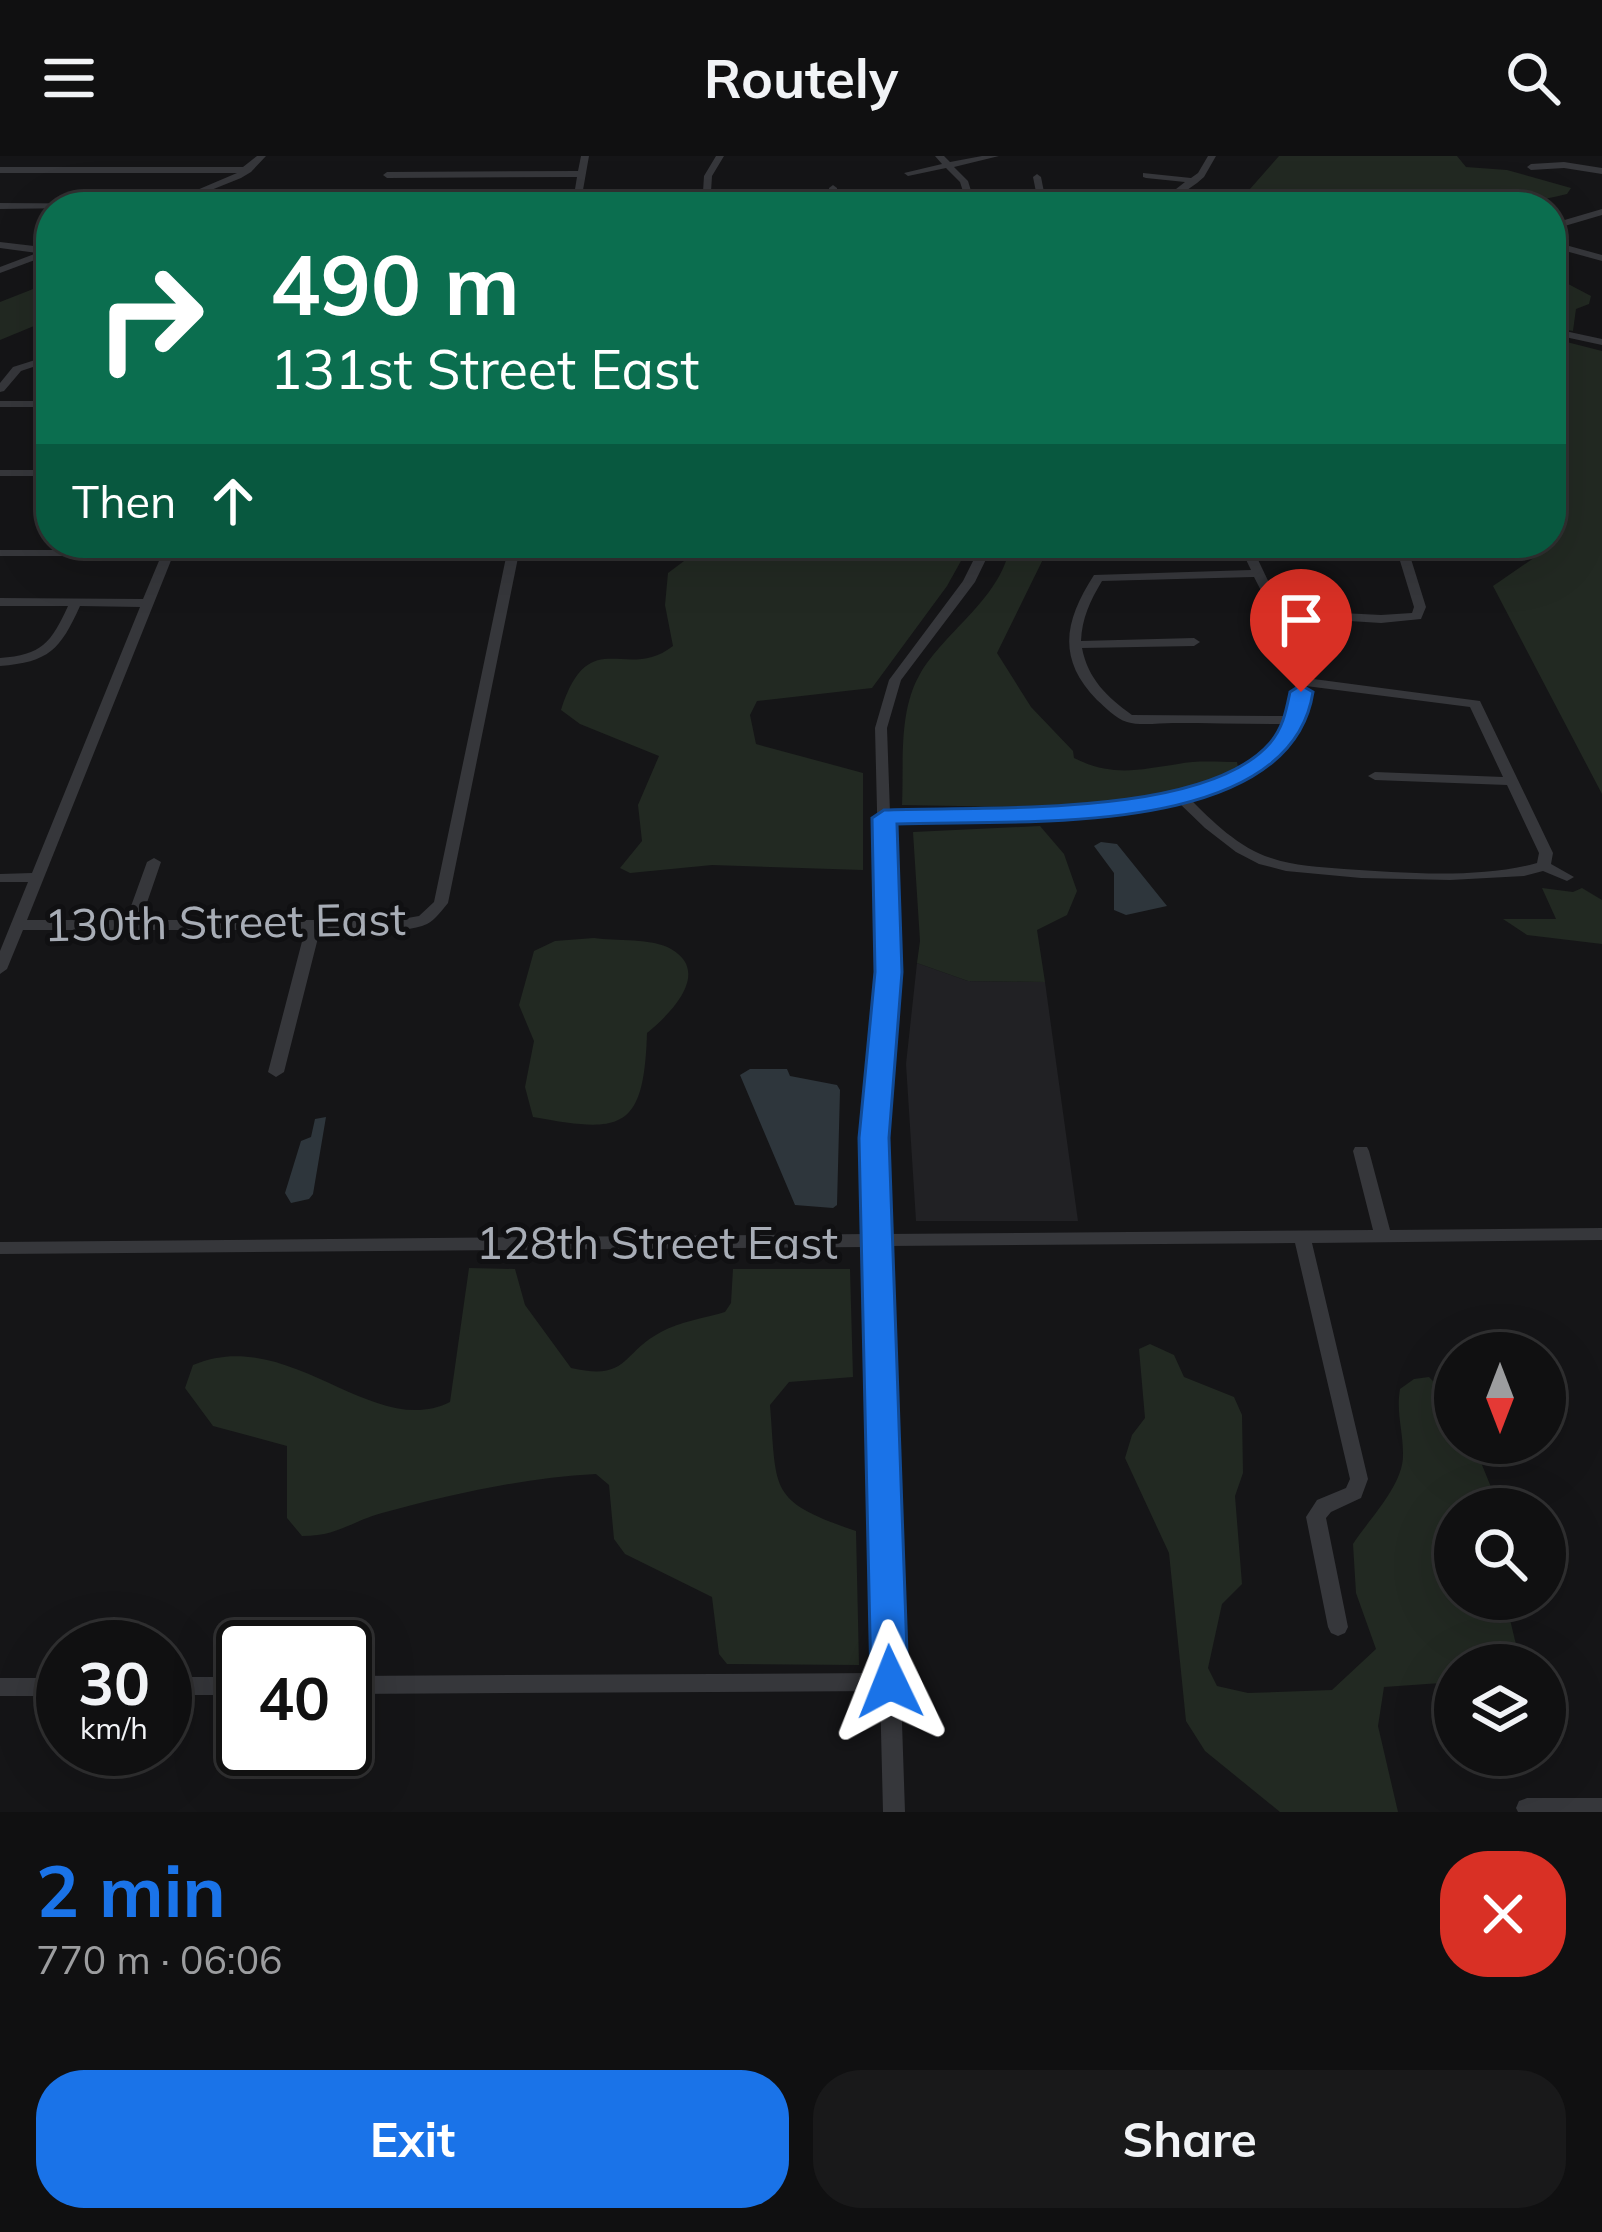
<!DOCTYPE html>
<meta charset="utf-8">
<style>
body{margin:0;font-family:Mulish,sans-serif;background:#19191a;color:#f1f3f6;height:100vh;display:flex;flex-direction:column;font-size:45px;white-space:nowrap}
*{box-sizing:border-box;margin:0}
p{font-size:39px;color:#9c9d9f}
.icon{flex:none;width:66px;height:66px;fill:none;stroke:currentColor;stroke-width:2;stroke-linecap:round;stroke-linejoin:round}
.map{position:relative;height:1656px;overflow:hidden}
.side{display:flex;flex-direction:column;background:#101011;flex:1}
.side>*{flex:none}
.guide{position:absolute;left:36px;top:36px;width:1530px;height:366px;border-radius:48px;box-shadow:0 12px 48px #0002,0 0 0 3px #303031;background:#0b6e4f;color:#fff;overflow:hidden}
.needle{width:78px;rotate:180deg}
.buttons{position:absolute;left:1434px;top:1176px;display:grid;gap:24px}
.buttons a{display:grid;place-items:center;width:132px;height:132px;border-radius:50%;background:#101011;box-shadow:0 12px 48px #0002,0 0 0 3px #303031;font-size:60px}
.speed{position:absolute;left:36px;top:1464px;display:flex;gap:24px;font-size:60px;font-weight:700;text-align:center}
.speed>*{display:grid;place-content:center;width:156px;height:156px;border-radius:50%;background:#101011;box-shadow:0 12px 48px #0002,0 0 0 3px #303031;line-height:1}
.speed small{font-size:30px;font-weight:400}
.speed .limit{border:6px solid #111;border-radius:18px;background:#fff;color:#111}
.pin{position:absolute;display:grid;place-items:center;width:102px;height:102px;color:#fff;margin:-123px -51px;border-radius:50% 50% 50% 0;rotate:-45deg;box-shadow:0 0 12px #0007}
.pin .icon{rotate:45deg}
.me{position:absolute;width:132px;margin:-66px;rotate:358deg;stroke-linejoin:round;filter:drop-shadow(0 0 9px #0008)}
.turn{display:flex;align-items:center;gap:42px;height:252px;padding:0 36px;font-size:54px}
.turn .icon{width:156px;height:156px;stroke-width:2.5}
.turn b{display:block;font-size:84px;line-height:102px}
.then{display:flex;align-items:center;height:114px;padding:0 36px;background:#0003;gap:24px;font-size:45px}
.round{display:grid;place-items:center;flex:none;width:126px;height:126px;border-radius:48px;background:#19191a}
.headline{display:flex;align-items:center;justify-content:space-between;height:204px;padding:0 36px}
h1{font-size:72px;font-weight:700;line-height:90px;color:#1a73e8}
.action{display:flex;gap:24px;margin-top:auto;padding:24px 36px}
.action a{flex:1;height:138px;border-radius:48px;background:#1a73e8;color:#fff;font-size:48px;font-weight:700;line-height:138px;text-align:center}
.action a+a{background:#19191a;color:#f1f3f6}
header{display:flex;justify-content:space-between;align-items:center;height:156px;padding:0 36px;background:#101011;font-size:54px;font-weight:700}
.map>svg:first-child{display:block}
.built{fill:#212124}
.green{fill:#222922}
.water{fill:#2e363c}
.lines{fill:none;stroke-linecap:round;stroke-linejoin:round}
.minor{fill:#36373b;fill-rule:evenodd}
.route{fill:#1a73e8;stroke:#114b97;stroke-width:3}
.labels{text-anchor:middle;stroke-width:10;stroke-linejoin:round;paint-order:stroke}
.street-label{font-size:45px;fill:#a8adb6;stroke:#101012}
</style>
<header><svg class="icon" aria-label="menu" viewBox="0 0 24 24"><path d="M4 6h16M4 12h16M4 18h16"/></svg>Routely<svg class="icon" aria-label="search" viewBox="0 0 24 24"><circle cx="10" cy="10" r="6"/><path d="M15 15l6 6"/></svg></header>
<div class="map">
<svg width="1602" height="1656" viewBox="0 0 1602 1656">
<rect width="100%" height="100%" fill="#151517"/>
<!-- built -->
<path class="built" d="M917,807L968,825L1045,826L1078,1065H916L906,908Z"/>
<!-- green -->
<g class="green">
<path d="M1279,0H1457L1466,11L1507,14L1571,32L1567,38C1465,63 1351,56 1250,33Z"/>
<path d="M1551,119L1591,140L1589,148L1576,153L1573,175L1551,171Z"/>
<path d="M51,126V163L0,184V146Z"/>
<path d="M1551,182L1602,195V638L1493,430L1538,399L1527,387H1551Z"/>
<path d="M723,387H971L947,430L872,532L757,545L750,559L756,588L863,617V714L712,709L630,717L620,712L642,685L638,649L659,600L580,568L561,554C589,466 626,527 673,490L665,449L668,417L688,402L722,395Z"/>
<path d="M1010,387L1050,389L997,497L1031,551L1073,595L1074,602C1112,621 1138,614 1178,608C1197,604 1218,606 1237,606L1239,616C1136,662 1013,650 902,649C904,607 898,556 920,518C945,475 1005,439 1010,387Z"/>
<path d="M1040,670L1064,698L1077,735L1067,759L1037,774L1045,826L968,825L917,807L920,785L913,676Z"/>
<path d="M1542,732L1573,736L1582,732L1602,744V788L1527,779L1503,763H1556Z"/>
<path d="M594,782C615,785 653,782 671,793C713,817 668,860 647,877C644,976 621,977 533,961L525,931L534,885L519,849L534,795L555,785Z"/>
<path d="M469,1112L515,1113L525,1149L571,1212C629,1225 620,1198 661,1176C679,1166 705,1162 725,1156L731,1147L733,1113H850L853,1221L789,1226L770,1249C777,1336 768,1345 856,1375L859,1509L727,1508L719,1498L712,1441L625,1398L614,1383L609,1329L596,1318C522,1322 453,1338 382,1357C350,1366 338,1380 302,1380L287,1362V1290L213,1270L185,1232L193,1209C289,1168 373,1285 450,1246Z"/>
<path d="M1150,1188L1174,1199L1184,1221L1234,1241L1242,1259L1243,1317L1235,1340L1242,1428L1222,1448L1208,1512L1217,1530L1248,1537L1332,1534L1376,1493L1356,1437L1353,1388C1369,1363 1404,1329 1403,1298C1403,1274 1396,1257 1400,1233L1414,1223L1429,1221L1455,1248V1287H1473L1500,1353H1455V1443H1505L1521,1509H1455V1526L1384,1531L1378,1570L1398,1656H1280L1205,1595L1186,1565L1169,1397L1125,1302L1132,1279L1145,1262L1139,1193Z"/>
</g>
<!-- water -->
<g class="water">
<path d="M1101,686L1117,688L1167,750L1126,759L1114,754V717L1094,690Z"/>
<path d="M750,913H787L790,920L837,929L840,934L837,1049L833,1052L795,1049L740,919Z"/>
<path d="M326,961L313,1038L309,1043L291,1047L285,1037L301,985L311,981L315,963Z"/>
</g>
<g class="lines">
<!-- minor -->
<g class="minor">
<path d="M257,0H266L251,16L241,22L169,51H157L237,17H0V11H243Z"/>
<path d="M581,0H589L580,51H572L577,21L387,22L383,19L387,16L578,15Z"/>
<path d="M716,0H724L712,20L710,51H702L704,20Z"/>
<path d="M935,0H944L950,6L982,0H999L954,11L968,25L976,51H968L960,26L946,12L908,20L904,17L942,8Z"/>
<path d="M1208,0H1216L1204,21L1197,27L1163,51H1153L1185,26L1146,22L1143,21V17L1191,22L1198,17Z"/>
<path d="M1564,6L1602,12V18L1564,12L1531,14L1527,11L1531,8Z"/>
<path d="M1037,18L1041,21L1047,51H1039L1033,21Z"/>
<path d="M833,29L837,32L838,51H830L829,32Z"/>
<path d="M0,47L144,48L148,51L0,53Z"/>
<path d="M1602,53V59L1551,74V68Z"/>
<path d="M1551,85L1602,99V105L1551,91Z"/>
<path d="M0,86L51,92V98L0,117V111L37,97L0,92Z"/>
<path d="M1551,172L1602,183V189L1551,178Z"/>
<path d="M51,199V205L21,215L4,235L0,236V227L13,211Z"/>
<rect x="0" y="245" width="51" height="6"/>
<rect x="0" y="314" width="51" height="6"/>
<path d="M166,387H178L27,764H126L147,706L154,702L161,706L141,764H396L419,760L434,746L509,387H521L448,747C443,753 435,764 427,768C404,779 347,774 320,774L284,916L276,921L268,916L305,774H23L7,813L0,818V795L28,726H0V718L32,717L140,451L80,450C60,494 49,506 0,510V502C42,499 51,487 68,450H0V442L143,443L161,400H0V394H164Z"/>
<path d="M982,387H994L975,426L901,524L887,572L890,657C977,654 1253,666 1286,568C1248,568 1211,567 1173,567C1159,567 1140,570 1127,566C1116,563 1105,551 1097,544C1056,502 1065,464 1094,419L1251,414L1238,387H1250L1282,454L1381,459L1412,457L1414,451L1397,395L1332,391L1326,388L1406,387L1426,451L1421,463L1381,467L1286,461L1306,522L1480,545L1553,697L1551,708L1574,721L1567,725L1543,715L1524,720L1450,724L1361,722L1286,715L1259,708L1236,696L1205,672L1177,645C1082,663 987,662 891,665L895,816L882,982L885,1078L1373,1074L1353,995L1355,991H1367L1369,995L1390,1074L1602,1072V1084L1312,1087L1368,1323L1361,1342L1331,1356L1326,1362L1348,1471L1345,1477L1338,1480L1331,1477L1328,1471L1306,1361L1317,1344L1346,1332L1350,1323L1295,1087L886,1090L905,1656H883L880,1535L345,1538V1520L880,1517L869,1091L0,1098V1086L868,1078L866,982L881,816L875,572L889,524L963,425ZM1254,421C1270,452 1299,505 1295,541C1294,548 1290,554 1288,560L1132,559C1107,541 1088,523 1082,492L1194,490L1200,486L1194,482L1081,485C1082,462 1090,445 1102,425ZM1306,530L1470,551L1503,621L1375,616L1368,620L1375,624L1507,629L1539,697L1537,707C1479,723 1404,717 1344,713C1320,711 1294,710 1271,702C1239,692 1212,665 1189,642C1221,635 1270,615 1291,589C1297,581 1297,571 1303,564L1301,561L1307,541Z"/>
<rect x="165" y="1521" width="78" height="18"/>
<rect x="0" y="1522" width="63" height="18"/>
<path d="M1527,1642H1602V1656H1518L1516,1652L1519,1645Z"/>
</g>
</g>
<!-- route -->
<path class="route" d="M1301,529L1313,536C1290,686 1012,663 897,668L902,816L889,982L908,1526L903,1538L890,1543L877,1538L871,1526L859,982L875,816L872,662L884,654C981,650 1204,663 1270,587C1283,572 1286,555 1290,536Z"/>
<g class="labels">
<!-- street labels -->
<g class="street-label">
<text transform="translate(225 766) rotate(-1)" y="16">130th Street East</text>
<text x="657" y="1103">128th Street East</text>
</g>
</g>
</svg>
<div class="buttons">
<a><svg class="needle" viewBox="-14 -14 28 28"><path d="M0-13l5 13h-10z" fill="#e53935"/><path d="M0 13l5-13h-10z" fill="#9c9d9f"/></svg></a>
<a><svg class="icon" aria-label="search" viewBox="0 0 24 24"><circle cx="10" cy="10" r="6"/><path d="M15 15l6 6"/></svg></a>
<a><svg class="icon" aria-label="layers" viewBox="0 0 24 24"><path d="M12 4l9 5-9 5-9-5zM3 14l9 5 9-5"/></svg></a>
</div>
<div class="speed"><div>30<small>km/h</small></div><div class="limit">40</div></div>
<div class="pin" style="left:1301px;top:536px;background:#d93025"><svg class="icon" aria-label="arrive" viewBox="0 0 24 24"><path d="M6 21V4h12l-3 4 3 4H6"/></svg></div>
<svg class="me" style="left:890px;top:1526px" viewBox="-20 -20 40 40"><path d="M0-17L14 15 0 8-14 15z" fill="#1a73e8" stroke="#fff" stroke-width="4"/></svg>
<div class="guide">
<div class="turn"><svg class="icon" aria-label="right" viewBox="0 0 24 24"><path d="M7 20v-9h11M14 6l5 5-5 5"/></svg><div><b>490 m</b>131st Street East</div></div>
<div class="then">Then<svg class="icon" aria-label="ahead" viewBox="0 0 24 24"><path d="M12 20V5M6 11l6-6 6 6"/></svg></div>
</div>
</div>
<section class="side">
<div class="headline"><div><h1>2 min</h1><p>770 m · 06:06</p></div><a class="round" style="background:#d93025;color:#fff"><svg class="icon" aria-label="close" viewBox="0 0 24 24"><path d="M6 6l12 12M18 6L6 18"/></svg></a></div>
<div class="action"><a>Exit</a><a>Share</a></div>
</section>
